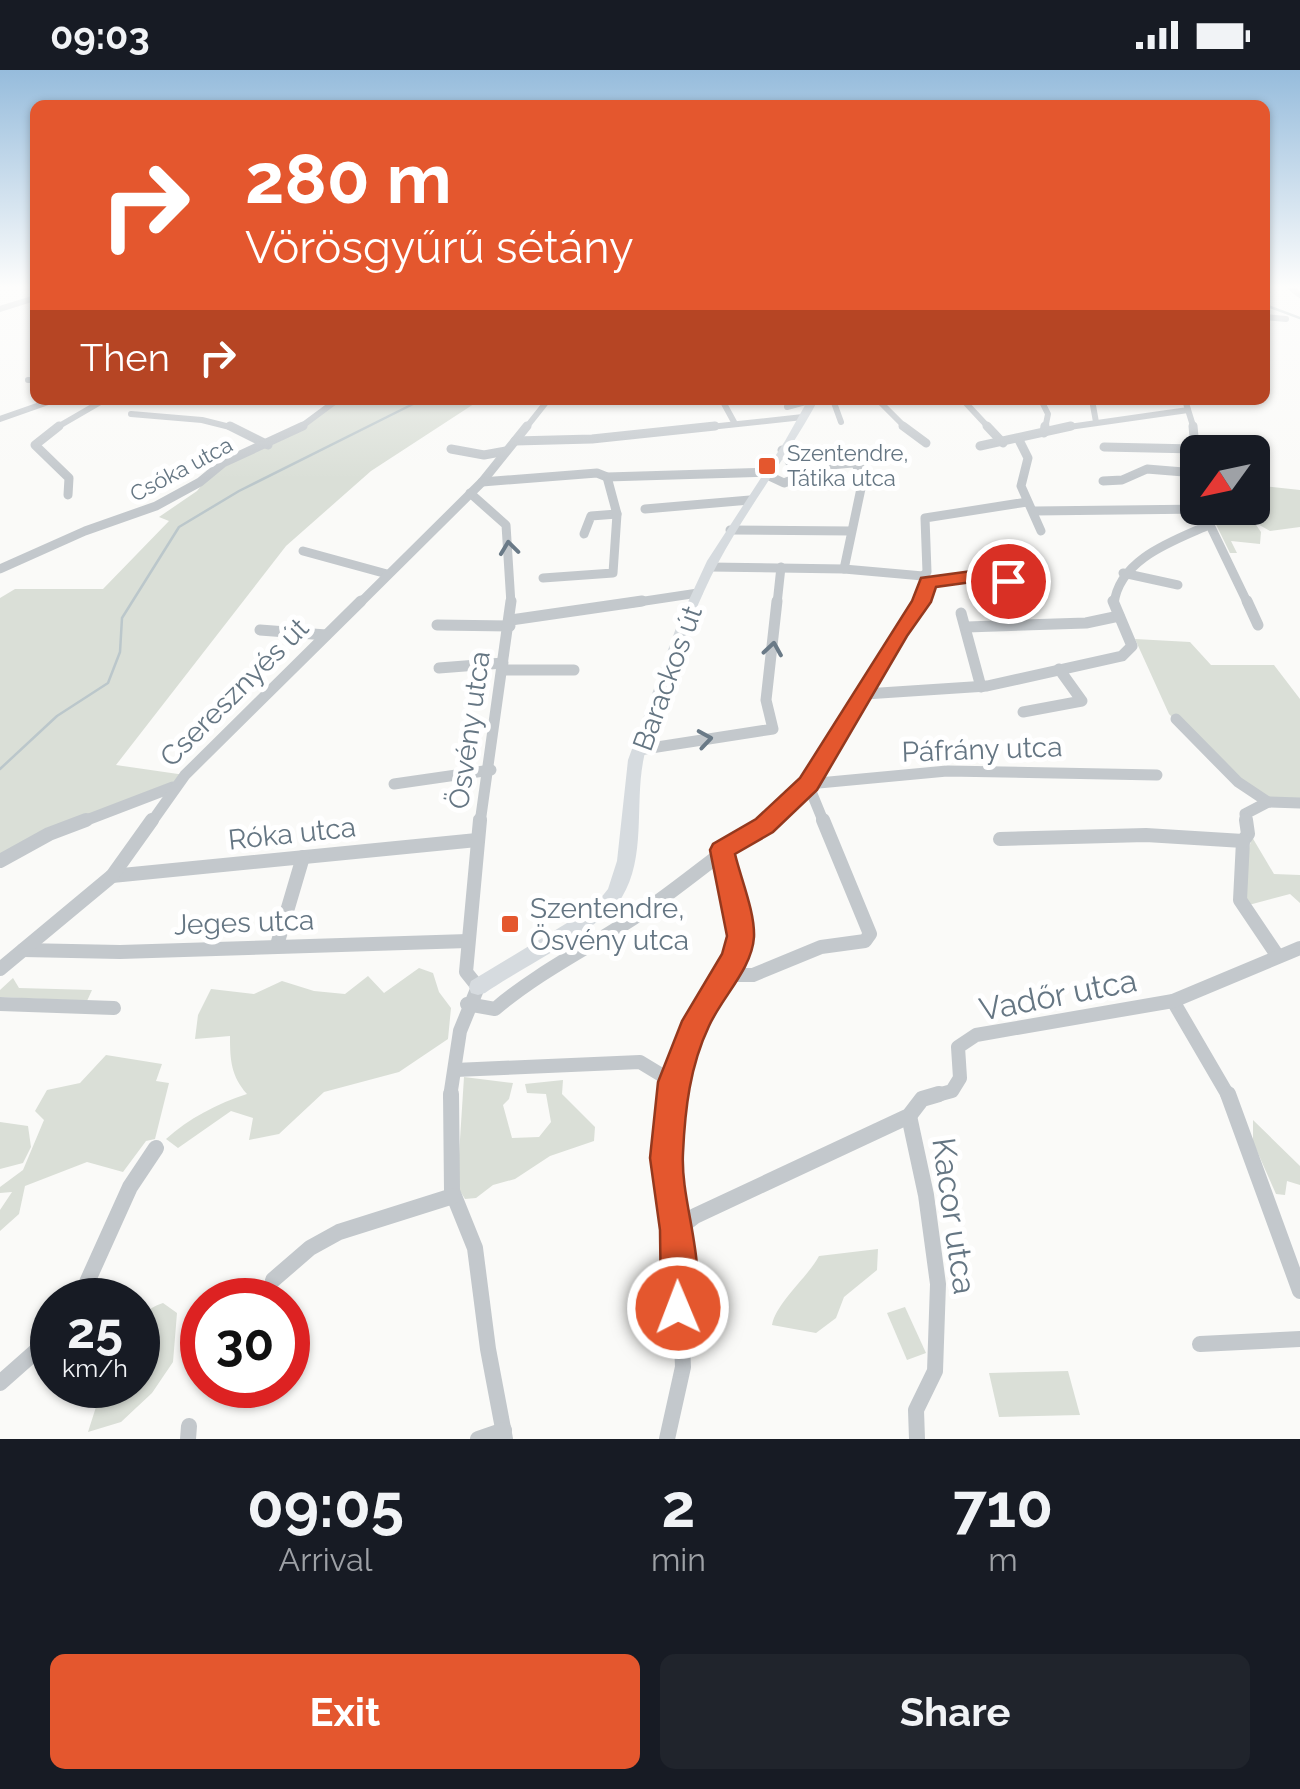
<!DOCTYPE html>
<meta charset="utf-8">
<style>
body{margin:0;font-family:Raleway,sans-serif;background:#20242c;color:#f1f3f6;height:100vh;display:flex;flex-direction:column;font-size:38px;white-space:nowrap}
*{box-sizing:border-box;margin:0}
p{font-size:32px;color:#9ea1a6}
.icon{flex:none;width:55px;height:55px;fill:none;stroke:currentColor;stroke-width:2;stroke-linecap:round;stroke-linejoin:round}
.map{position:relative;height:1369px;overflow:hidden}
.sheet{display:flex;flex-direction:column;background:#171b24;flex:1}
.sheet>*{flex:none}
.top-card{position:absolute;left:30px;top:30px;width:1240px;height:305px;border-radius:15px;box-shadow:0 2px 8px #0004;background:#e4572e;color:#fff;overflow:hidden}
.needle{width:65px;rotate:237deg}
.controls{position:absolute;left:1180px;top:365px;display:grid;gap:20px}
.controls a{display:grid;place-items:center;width:90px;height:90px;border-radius:15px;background:#171b24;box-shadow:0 2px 8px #0004;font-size:50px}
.speed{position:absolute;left:30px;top:1208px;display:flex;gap:20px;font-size:50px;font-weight:700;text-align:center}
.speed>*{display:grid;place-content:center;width:130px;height:130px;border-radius:50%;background:#171b24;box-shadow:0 2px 8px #0004;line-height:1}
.speed small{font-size:25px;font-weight:400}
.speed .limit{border:15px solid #d22;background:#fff;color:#111}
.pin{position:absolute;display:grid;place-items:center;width:85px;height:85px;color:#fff;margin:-42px;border:5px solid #fff;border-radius:50%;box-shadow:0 2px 10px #0007}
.me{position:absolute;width:110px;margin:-55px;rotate:359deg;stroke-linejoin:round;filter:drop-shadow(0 0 8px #0008)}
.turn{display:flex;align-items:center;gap:35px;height:210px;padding:0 50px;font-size:45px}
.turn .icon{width:130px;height:130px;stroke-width:2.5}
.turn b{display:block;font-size:70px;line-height:85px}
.then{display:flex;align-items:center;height:95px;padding:0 50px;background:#0003;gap:20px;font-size:38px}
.eta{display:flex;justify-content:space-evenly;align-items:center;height:170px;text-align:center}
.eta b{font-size:60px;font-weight:700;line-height:70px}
.button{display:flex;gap:20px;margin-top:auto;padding:20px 50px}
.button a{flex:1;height:115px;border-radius:15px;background:#e4572e;color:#fff;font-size:40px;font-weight:700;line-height:115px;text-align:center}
.button a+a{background:#20242c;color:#f1f3f6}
.status{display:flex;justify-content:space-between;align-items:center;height:70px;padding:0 50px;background:#171b24;direction:ltr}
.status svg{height:28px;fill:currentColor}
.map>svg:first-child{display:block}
.green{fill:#dadfd7}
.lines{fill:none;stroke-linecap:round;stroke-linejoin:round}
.stream{stroke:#bbc7cb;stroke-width:2.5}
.street-far4{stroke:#c3c8cc;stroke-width:6}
.street-far3{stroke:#c3c8cc;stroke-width:9}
.street-far2{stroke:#c3c8cc;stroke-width:11}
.street-far1{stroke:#c3c8cc;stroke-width:14}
.street{stroke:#c3c8cc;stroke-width:16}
.secondary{fill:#d6dbdf;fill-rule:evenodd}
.oneway{stroke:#6a7a87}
.route{fill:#e4572e;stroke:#94391e;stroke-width:2.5}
.poi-dot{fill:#e4572e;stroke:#fff;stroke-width:4}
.labels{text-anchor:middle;stroke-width:10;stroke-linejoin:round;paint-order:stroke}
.far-poi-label{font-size:22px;fill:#657683;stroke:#fff;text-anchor:start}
.far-street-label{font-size:22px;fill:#657683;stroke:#fff}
.street-label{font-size:28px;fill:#657683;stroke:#fff}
.poi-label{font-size:28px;fill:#657683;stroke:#fff;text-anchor:start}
.near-street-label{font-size:32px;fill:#657683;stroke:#fff}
</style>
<div class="status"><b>09:03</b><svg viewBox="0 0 49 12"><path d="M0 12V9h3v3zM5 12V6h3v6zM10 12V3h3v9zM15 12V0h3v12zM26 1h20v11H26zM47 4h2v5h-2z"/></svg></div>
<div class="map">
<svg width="1300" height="1369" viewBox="0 0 1300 1369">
<rect width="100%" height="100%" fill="#fafaf8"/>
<!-- green -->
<g class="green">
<path d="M337,330H480L371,401L286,476L116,695L185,705L177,715L0,791V528L15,519H103L169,451L159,447L197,421L216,397L268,375Z"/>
<path d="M1253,415L1300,420V457L1270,461L1254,452L1261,462L1260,474L1231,471L1237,483H1230L1208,438H1252Z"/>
<path d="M1135,569L1190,572L1211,595H1274L1300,629V737H1271L1238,711L1169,644Z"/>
<path d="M1252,767L1274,804L1300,805V833L1290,824L1245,836L1235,831Z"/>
<path d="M419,898L433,903L439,922L451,938L448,969L399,1002L324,1022L279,1064L249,1070L253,1048L231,1041L178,1078L166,1069C188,1049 218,1033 247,1024C231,1006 230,990 230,966L195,969L198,945L211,919L254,924L282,911L314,921L345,924L368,906L384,923Z"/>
<path d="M13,908L19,918L92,920L87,931L0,927V920Z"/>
<path d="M106,985L162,994L156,1011L169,1013L155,1069L146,1071L123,1102L87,1092L25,1116L19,1144L0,1161V1140L12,1122L0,1123V1117L23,1100L44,1050L35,1041L47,1020L80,1013Z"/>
<path d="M464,1007L513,1013L509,1029L503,1035L512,1068L539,1067L551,1052L546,1024L527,1023L525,1014L563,1010L562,1024L595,1057L594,1071L550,1086L515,1109L493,1115L476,1128L465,1129L457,1116Z"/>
<path d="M1253,1050L1300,1096V1115L1287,1111L1285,1125L1276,1124L1253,1072Z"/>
<path d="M0,1052L28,1056L31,1077L23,1093L0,1099Z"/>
<path d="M878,1179L877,1200L844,1227L836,1248L816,1263L772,1255C776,1233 807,1208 819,1186Z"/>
<path d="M163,1233L177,1243L173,1292L152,1323L121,1352L88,1362L103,1315H138C138,1281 125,1245 163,1233Z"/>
<path d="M905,1237L926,1283L907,1290L887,1243Z"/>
<path d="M1068,1301L1080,1345L999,1347L989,1303Z"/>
</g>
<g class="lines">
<!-- stream -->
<g class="stream">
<path d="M1265,235L1300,248"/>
<path d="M0,699L57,646L108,613L120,582L122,548L179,457L239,421L421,330"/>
</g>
<!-- street-far4 -->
<g class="street-far4">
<path d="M1291,218L1300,225"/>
<path d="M0,239L35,228"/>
<path d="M1265,247L1286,249"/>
<path d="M28,310H35"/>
<path d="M584,330H658"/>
<path d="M722,330L734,352"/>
<path d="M833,330L841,352"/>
<path d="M878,330L907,359"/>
<path d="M963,330L990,359"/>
<path d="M1041,330L1048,344L1045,359"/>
<path d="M1092,330L1096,352"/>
<path d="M1185,330L1194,359"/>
<path d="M787,337L813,330"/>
<path d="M131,344L202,350L238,359"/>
<path d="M0,349L54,330"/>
<path d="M54,359L104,330"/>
<path d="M298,359L337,330"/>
<path d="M525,359L548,330"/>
<path d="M691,359L803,347"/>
<path d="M1055,359L1188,340"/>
</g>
<!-- street-far3 -->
<g class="street-far3">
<path d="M59,356L35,375L69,408L68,425"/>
<path d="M230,356L268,375"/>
<path d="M903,356L926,373"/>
<path d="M987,356L1003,373"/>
<path d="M1193,356L1198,409"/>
<path d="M1044,363L1045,356"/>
<path d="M1019,370L1028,388L1021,416L1041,461"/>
<path d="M515,371L592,369L715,356"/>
<path d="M980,376L1071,356"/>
<path d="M1104,377L1195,379"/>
<path d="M451,379L484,385L506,381"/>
<path d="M855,392L863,409L844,499L923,506"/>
<path d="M796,398L864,392"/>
<path d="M767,405L784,413L799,407L782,380"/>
<path d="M1103,411L1122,410L1147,399L1196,403"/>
<path d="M482,412L597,403L607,407L769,402"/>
<path d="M470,423L506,455L511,534"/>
<path d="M645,439L750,430"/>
<path d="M1035,441L1205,439"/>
<path d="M1208,451L1248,534"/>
<path d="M730,460L851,461"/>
<path d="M584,464L591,446L617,444"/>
<path d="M303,481L387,504"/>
<path d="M710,497L844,499"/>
<path d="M0,499L85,461L156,436L200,412L223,393L303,356"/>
<path d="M1123,503L1178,515"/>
<path d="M972,507L1044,516"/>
<path d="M543,508L613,503L617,444L607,407"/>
<path d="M928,513L972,507L985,485"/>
<path d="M359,534L482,412L527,356"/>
<path d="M625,534L698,523"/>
<path d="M777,534L781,497"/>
<path d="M921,534L928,513L923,506L927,502L925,448L1027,432"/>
<path d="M1114,534C1119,489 1173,471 1209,455"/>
</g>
<!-- street-far2 -->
<g class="street-far2">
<path d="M1247,531L1258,555"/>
<path d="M961,543L981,617"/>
<path d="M511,550L642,531"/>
<path d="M437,555L510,556"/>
<path d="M967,557L1086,553L1119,546"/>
<path d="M260,560L326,565"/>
<path d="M439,598L503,593"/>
<path d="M502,600H574"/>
<path d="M865,624L987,616L1122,586L1132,576L1113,531"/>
<path d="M1023,642L1082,631L1059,599"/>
<path d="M1176,649L1238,712L1268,732"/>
<path d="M638,680L773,659L766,630L777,531"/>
<path d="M394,714L491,700"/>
<path d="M79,753L173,717"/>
<path d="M151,753L185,705L361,531"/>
<path d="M480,753L511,531"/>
<path d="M764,753C829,711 877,596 922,531"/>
<path d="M824,753L808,714L947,701L1157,705"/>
<path d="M1246,753L1245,744L1268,732L1300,733"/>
</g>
<!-- street-far1 -->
<g class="street-far1">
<path d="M1246,750L1248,764L1243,771L1240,830L1277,885"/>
<path d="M1000,769L1146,765L1243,771"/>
<path d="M0,791L49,764L86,750"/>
<path d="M112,806L477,770"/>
<path d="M277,875L303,787"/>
<path d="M23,880L120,882L468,871"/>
<path d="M0,899L112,806L152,750"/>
<path d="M723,905H753L821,877L865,871L870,864L823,750"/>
<path d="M1173,931L1229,1027"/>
<path d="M0,934L114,938"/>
<path d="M467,934L495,939C543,898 599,873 650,837C690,809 727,777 768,750"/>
<path d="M455,1000L640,992L673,1012"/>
<path d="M450,1027L460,961L478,917L466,902L480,750"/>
<path d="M672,1027L696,951L735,886L740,865L722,780"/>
<path d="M930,1027L952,1021L960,1008L958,977L976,965L1173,931L1300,878"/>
</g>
<!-- street -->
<g class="street">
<path d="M451,1024L452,1121L475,1178L488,1279L505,1369"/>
<path d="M1228,1024L1300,1221"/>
<path d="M909,1046L926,1125L938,1214L935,1301L916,1340L917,1369"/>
<path d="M677,1160L695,1146L909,1046L922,1029L939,1024"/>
<path d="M273,1210L310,1178L339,1162L453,1126"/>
<path d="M79,1230L130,1117L156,1078"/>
<path d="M1200,1274L1300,1269"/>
<path d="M0,1313L52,1267"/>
<path d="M188,1369L189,1356"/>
<path d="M478,1369L504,1360"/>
<path d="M667,1369L683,1297L677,1160L666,1088L672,1024"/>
</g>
<!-- secondary -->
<path class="secondary" d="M808,330H818C788,386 748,437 718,493C699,528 685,567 671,605C661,633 648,663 643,692C635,735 646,788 622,827C601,859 519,899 485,923L478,925L471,923L469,917L471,911L567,853L600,829L608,819L617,791L628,690L676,558L707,491L785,371Z"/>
</g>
<!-- one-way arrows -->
<defs><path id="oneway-chevron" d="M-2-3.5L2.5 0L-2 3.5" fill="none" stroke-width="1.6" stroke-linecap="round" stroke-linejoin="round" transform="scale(2.5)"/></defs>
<g class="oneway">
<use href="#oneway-chevron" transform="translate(509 478) rotate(-97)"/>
<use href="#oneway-chevron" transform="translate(773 579) rotate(-81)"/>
<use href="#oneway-chevron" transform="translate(705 669) rotate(-9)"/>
</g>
<!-- sky -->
<linearGradient id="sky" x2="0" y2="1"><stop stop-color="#96bcdc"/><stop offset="0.53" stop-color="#fdfdfc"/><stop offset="1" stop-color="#fdfdfc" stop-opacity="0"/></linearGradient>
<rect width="1300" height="409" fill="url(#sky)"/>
<!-- route -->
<path class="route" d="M972,501L1008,506L1017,511L1008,517L972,512L936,517L931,532L907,566L817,720L773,762L735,784C741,809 755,842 754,867C752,899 722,927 709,956C690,996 685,1039 683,1083C680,1134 711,1201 691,1250L678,1256L666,1250L661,1238L660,1160L650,1088L658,1012L682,951L722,884L727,866L710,780L713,774L756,749L800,708L912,531L921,508Z"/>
<!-- markers -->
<g class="poi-dot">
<rect x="757" y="386" width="20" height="20" rx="5"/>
<rect x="500" y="844" width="20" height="20" rx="5"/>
</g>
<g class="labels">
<!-- far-poi labels -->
<g class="far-poi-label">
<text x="787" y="391">Szentendre,<tspan x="787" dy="25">Tátika utca</tspan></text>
</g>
<!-- far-street labels -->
<g class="far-street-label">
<text transform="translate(181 399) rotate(-28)" y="8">Csóka utca</text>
</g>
<!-- street labels -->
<g class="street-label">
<text transform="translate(667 608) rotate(-70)" y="10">Barackos út</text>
<text transform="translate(234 622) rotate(-45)" y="10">Cseresznyés út</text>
<text transform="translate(469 660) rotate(-82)" y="10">Ösvény utca</text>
<text transform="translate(982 679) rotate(-2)" y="10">Páfrány utca</text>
<text transform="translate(292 763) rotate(-6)" y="10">Róka utca</text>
<text transform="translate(244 852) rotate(-2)" y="10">Jeges utca</text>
</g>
<!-- poi labels -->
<g class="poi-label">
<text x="530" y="848">Szentendre,<tspan x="530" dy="32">Ösvény utca</tspan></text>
</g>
<!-- near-street labels -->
<g class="near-street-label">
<text transform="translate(1058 925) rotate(-11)" y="11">Vadőr utca</text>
<text transform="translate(954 1146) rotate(82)" y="11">Kacor utca</text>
</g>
</g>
</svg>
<div class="controls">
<a><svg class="needle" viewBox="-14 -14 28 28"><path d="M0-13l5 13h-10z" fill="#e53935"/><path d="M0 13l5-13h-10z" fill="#9ea1a6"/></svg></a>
</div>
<div class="speed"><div>25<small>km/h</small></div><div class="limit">30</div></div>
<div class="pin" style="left:1008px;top:511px;background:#d93025"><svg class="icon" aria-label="arrive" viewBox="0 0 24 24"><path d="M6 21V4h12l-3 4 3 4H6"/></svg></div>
<svg class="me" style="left:678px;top:1238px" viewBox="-20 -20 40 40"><circle r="17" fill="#e4572e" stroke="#fff" stroke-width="3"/><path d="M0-11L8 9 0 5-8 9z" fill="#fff"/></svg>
<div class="top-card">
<div class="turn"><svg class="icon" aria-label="right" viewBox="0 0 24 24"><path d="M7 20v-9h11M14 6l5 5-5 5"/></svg><div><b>280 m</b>Vörösgyűrű sétány</div></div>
<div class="then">Then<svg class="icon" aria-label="right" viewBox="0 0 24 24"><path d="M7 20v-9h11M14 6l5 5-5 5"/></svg></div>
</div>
</div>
<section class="sheet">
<div class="eta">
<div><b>09:05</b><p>Arrival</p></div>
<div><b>2</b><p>min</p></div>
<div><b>710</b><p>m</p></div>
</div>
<div class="button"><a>Exit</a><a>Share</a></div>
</section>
